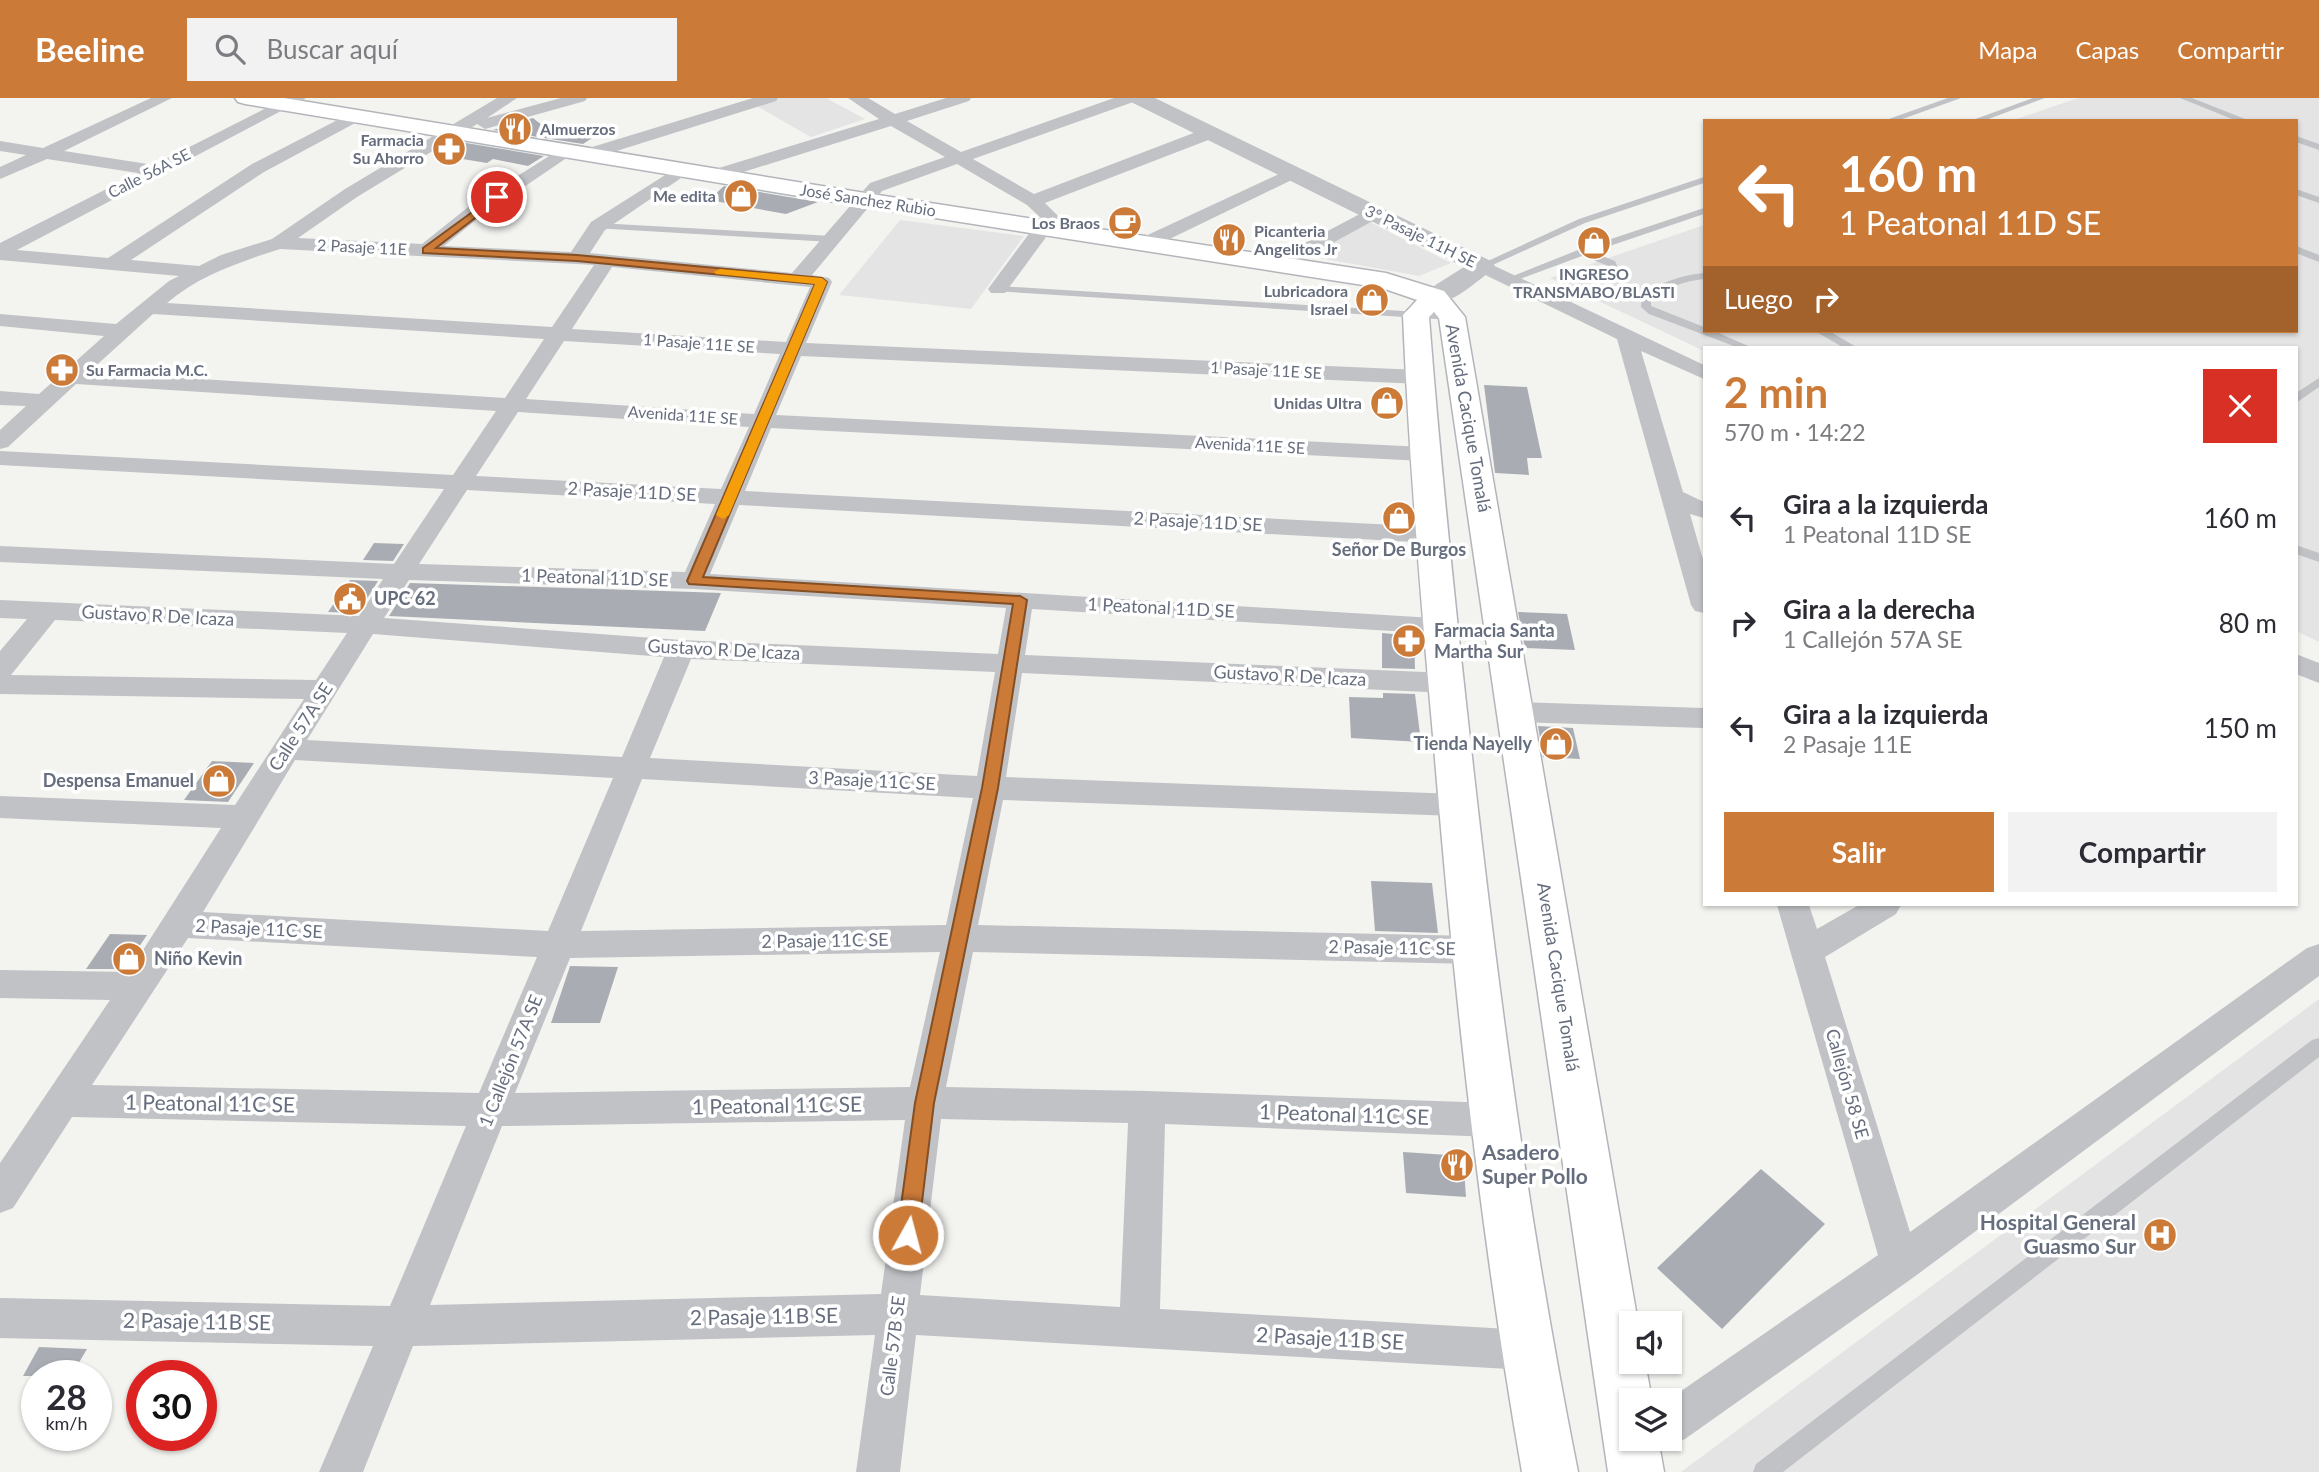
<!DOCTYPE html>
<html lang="es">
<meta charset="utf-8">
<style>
body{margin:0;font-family:Lato,sans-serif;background:#f2f2f3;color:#2b2b33;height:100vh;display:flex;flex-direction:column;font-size:26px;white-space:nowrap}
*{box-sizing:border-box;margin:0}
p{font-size:23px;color:#7c7c81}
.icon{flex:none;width:38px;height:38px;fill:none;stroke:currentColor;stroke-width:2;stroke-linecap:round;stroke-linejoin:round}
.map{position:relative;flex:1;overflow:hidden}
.panel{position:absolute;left:1703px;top:248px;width:595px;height:560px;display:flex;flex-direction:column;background:#fff;border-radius:0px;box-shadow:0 2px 5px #0004}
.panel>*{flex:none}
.banner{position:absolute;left:1703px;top:21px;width:595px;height:214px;border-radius:0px;box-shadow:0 2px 5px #0004;background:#cc7a38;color:#fff;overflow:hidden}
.buttons{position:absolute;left:1619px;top:1213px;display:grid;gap:14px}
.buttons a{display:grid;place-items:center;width:63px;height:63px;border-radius:0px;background:#fff;box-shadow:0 2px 5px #0004;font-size:35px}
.speed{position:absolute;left:21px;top:1262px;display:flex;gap:14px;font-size:35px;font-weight:700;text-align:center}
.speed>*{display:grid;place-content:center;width:91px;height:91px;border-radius:50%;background:#fff;box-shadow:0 2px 5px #0004;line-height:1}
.speed small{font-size:18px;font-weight:400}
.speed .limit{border:10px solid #d22;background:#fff;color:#111}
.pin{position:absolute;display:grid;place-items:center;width:60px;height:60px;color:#fff;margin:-30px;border:4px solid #fff;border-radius:50%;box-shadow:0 2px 7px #0007}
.me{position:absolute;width:77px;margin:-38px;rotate:7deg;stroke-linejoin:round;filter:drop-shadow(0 0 5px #0008)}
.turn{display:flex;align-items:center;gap:24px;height:147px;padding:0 21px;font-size:32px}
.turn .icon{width:91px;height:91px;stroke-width:2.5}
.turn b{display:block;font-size:49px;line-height:60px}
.then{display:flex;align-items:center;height:66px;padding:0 21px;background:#0003;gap:14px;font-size:26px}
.round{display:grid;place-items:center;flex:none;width:74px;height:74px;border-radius:0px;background:#f2f2f3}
.headline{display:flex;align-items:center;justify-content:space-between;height:119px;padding:0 21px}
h1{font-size:42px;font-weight:700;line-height:52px;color:#cc7a38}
.action{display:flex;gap:14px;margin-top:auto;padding:14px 21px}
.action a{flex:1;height:80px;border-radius:0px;background:#cc7a38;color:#fff;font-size:28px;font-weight:700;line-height:80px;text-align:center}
.action a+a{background:#f2f2f3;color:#2b2b33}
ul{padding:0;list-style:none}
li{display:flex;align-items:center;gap:21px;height:105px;padding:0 21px}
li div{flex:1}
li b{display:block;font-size:26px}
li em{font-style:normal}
header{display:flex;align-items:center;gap:42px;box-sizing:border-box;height:98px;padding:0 35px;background:#cc7a38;color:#fff}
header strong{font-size:33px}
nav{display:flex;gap:38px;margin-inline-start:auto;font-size:24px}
.search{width:490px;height:63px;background:#f2f2f3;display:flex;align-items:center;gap:18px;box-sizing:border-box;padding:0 24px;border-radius:0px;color:#7c7c81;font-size:26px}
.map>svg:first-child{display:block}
.built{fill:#e4e4e4}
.building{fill:#a9adb3}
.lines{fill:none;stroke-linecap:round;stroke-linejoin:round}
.secondary-casing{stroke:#b2b5ba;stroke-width:3}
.service{fill:#c0c2c5;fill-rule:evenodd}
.minor{fill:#c0c2c5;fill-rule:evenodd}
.tertiary{fill:#c0c2c5;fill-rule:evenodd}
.secondary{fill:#fff;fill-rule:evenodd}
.route{fill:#cc7a38;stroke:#854f24;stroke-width:2}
.slow{fill:#f59e0b}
.labels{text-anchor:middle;stroke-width:7;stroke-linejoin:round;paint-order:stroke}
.far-poi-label{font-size:16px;font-weight:bold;fill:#666e7e;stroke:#fff;text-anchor:end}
.far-street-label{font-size:16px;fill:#666e7e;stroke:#fff}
.street-label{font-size:18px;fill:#666e7e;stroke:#fff}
.poi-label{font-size:18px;font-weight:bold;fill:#666e7e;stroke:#fff;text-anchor:start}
.near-street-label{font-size:21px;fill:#666e7e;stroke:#fff}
.near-poi-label{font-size:21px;font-weight:bold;fill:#666e7e;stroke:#fff;text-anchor:start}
</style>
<header>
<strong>Beeline</strong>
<div class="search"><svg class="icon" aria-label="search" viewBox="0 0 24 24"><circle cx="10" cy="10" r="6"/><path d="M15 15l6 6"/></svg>Buscar aquí</div>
<nav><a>Mapa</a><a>Capas</a><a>Compartir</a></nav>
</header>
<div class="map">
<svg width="2319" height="1374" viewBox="0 0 2319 1374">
<rect width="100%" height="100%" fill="#f3f4f0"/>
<!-- built -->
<g class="built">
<path d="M778,0H826L865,21L811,39L755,7Z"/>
<path d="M2078,0H2319V544L2296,533V250H1704V253L1550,180L1704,127V233H2296V23H2011Z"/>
<path d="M900,122L1024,138L971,211L839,197Z"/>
<path d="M1366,122L1451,165L1419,178L1303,157Z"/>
<path d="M2319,901V1374H1681Z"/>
</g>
<!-- building -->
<g class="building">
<path d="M533,20L557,39L607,26L609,29L583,46L493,32Z"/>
<path d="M454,43L544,58L528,68L493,61L487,65L432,56Z"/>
<path d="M724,88L818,104L786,116L709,102Z"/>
<path d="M1484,287L1527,289L1542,360H1527L1529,377L1495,375Z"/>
<path d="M374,445L404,446L393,463L363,462Z"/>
<path d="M350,482L378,483L358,515L328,514Z"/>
<path d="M410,485L694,494L721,495L705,533L389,518Z"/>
<path d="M1518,514L1567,516L1575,552L1525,550Z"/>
<path d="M1382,535L1414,538L1415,571L1382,570Z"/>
<path d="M1383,595L1415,596L1421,644L1351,640L1349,599L1383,600Z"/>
<path d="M1538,628L1573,630L1580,661L1543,659Z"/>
<path d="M212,663L254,665L228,704L184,702Z"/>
<path d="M1371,783L1432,785L1438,835L1375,833Z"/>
<path d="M110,836L147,837L124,871H86Z"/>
<path d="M570,868L618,869L600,925H551Z"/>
<path d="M1403,1054L1463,1058L1466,1099L1406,1095Z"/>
<path d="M1761,1071L1825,1126L1722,1231L1657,1170Z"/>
<path d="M39,1249L87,1251L71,1278H23Z"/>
</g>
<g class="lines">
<!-- secondary casing -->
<g class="secondary-casing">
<path id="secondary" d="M235,0H284L865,95L1386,175L1444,193L1465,219L1638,1225H1631V1264H1645L1652,1302H1631V1340H1658L1664,1374H1608L1439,220L1434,214L1429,219C1440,363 1455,506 1471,650C1498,893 1530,1134 1578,1374H1522C1480,1134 1454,892 1434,649C1421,505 1409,361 1403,217L1417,202L1382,190L865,109L245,6L238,4Z"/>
</g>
<!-- service -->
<g class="service">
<path d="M1948,0H1961L1897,23H1883Z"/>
<path d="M2033,0H2045L1983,23H1970Z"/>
<path d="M2180,0H2192L2250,23H2237Z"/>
<path d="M2296,38L2319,46V52L2296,44Z"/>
<path d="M1704,79V85L1585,125L1486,170L1477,168L1579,121Z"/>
<path d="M2296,91L2319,99V105L2296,97Z"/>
<path d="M1704,110V116L1592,154L1615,163L1617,168L1575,196L1566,194L1606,167L1582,158L1512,184L1503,182L1578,152Z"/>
<path d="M598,125L832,138L837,141L832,144L594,130L593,128Z"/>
<path d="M2296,148L2319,157V164L2296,155Z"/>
<path d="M1704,175V181C1685,183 1668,189 1651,200V208L1704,229V233H1714L1753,250H1739L1649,216L1641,209L1642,197C1662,184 1681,177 1704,175Z"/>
<path d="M998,188L1452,216L1457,219L1452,222L994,193L993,191Z"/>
<path d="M1815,233H1829L1858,250H1844Z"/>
<path d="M2319,280V289L2296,305V295Z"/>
<path d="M2296,447L2319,455V464L2296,456Z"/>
<path d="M2319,940V959L1783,1374H1753L1756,1366L2312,942Z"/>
</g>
<!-- minor -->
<g class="minor">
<path d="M151,0H172L64,53L154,67L286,0H306L17,152L108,160L252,66L353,14L359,15L361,19L359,23L264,74L131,162L199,168L221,157L272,141L345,91L497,0H517L487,20L561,0H587L585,3L485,31L477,26L357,99L298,140L422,146L467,110L565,48L574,53L571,57L481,118L444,148L571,154L591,124L681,67L690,72L687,76L605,132L590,155L792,175L870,85L945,59L891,28L721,81H709L706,77L709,73L879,21L848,0H868L895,16L946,0H971L969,3L907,23L961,54L1114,0H1138L1136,3L973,61L1034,96L1204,31H1216L1218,35L1216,39L1045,105L1071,131L1062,137L1052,131L1005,195H991L988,191L1037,125L1044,123L1027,107L957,66L882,93L812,177L829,180L832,184L806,245L1420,272L1428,274L1431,279L1428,284L1420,286L801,258L776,317L1424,349L1432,351L1436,356L1432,361L1424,363L771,330L745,393L1432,429L1441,432L1444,437L1441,442L1432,445L739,407L710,476L1450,521L1454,527L1450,533L1441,536L1032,511L1025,557L1448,575L1458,578L1462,585L1458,592L1448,595L1022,575L1006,679L1457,696L1468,699L1472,707L1468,715L1457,718L1003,702L978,827L1472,838L1484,842L1489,852L1484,862L1472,866L973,854L946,989L1147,993L1493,1005L1506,1010L1511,1022L1506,1034L1493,1039L1165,1026L1160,1211L1527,1232L1541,1238L1547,1252L1541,1266L1527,1272L916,1237L900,1374H856L875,1237L413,1248L363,1374H319L373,1248L0,1240V1200L390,1208L466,1028L72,1019L13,1110L0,1115V1065L110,902L0,900V872L129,874L221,730L0,720V698L235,707L304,601L0,596V553L27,521L0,520V502L359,518L383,481L0,464V448L394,466L444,391L0,367V353L453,377L496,313L76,286L8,349L0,351V332L26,308L0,307V293L39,296L104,238L0,228V216L116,226L169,183L179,178L0,162V145L138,75L47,61L0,81V69L26,57L0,53V43L43,50ZM280,151L577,166L594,167L552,229L167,205C199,177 240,164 280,151ZM612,169L810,189L786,244L572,231ZM153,216L544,241L505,300L89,274ZM564,243L780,256L754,316L526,301ZM518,314L749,329L721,391L476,378ZM467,392L715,406L685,474L419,466ZM409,482L694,491L1006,510L998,556L681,542L384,520ZM55,522L347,535L316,582L11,577ZM373,536L664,559L622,659L307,642ZM691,561L995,574L977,678L650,660ZM295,662L613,680L548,833L203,814ZM642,681L973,700L946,827L581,833ZM188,840L537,859L479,995L92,987ZM940,854L910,989L515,995L570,860ZM941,1021L1128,1025L1120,1209L920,1197ZM905,1022L881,1196L430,1207L502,1028Z"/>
<path d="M753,0H778L776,3L591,61H579L576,57L579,53Z"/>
<path d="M1292,70L1301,75L1298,79L1153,149L1146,151L1136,145L1139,141Z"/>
<path d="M1373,109L1382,115L1380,119L1285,171L1278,173L1268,167L1271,163Z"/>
<path d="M1482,162L1704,267V281L1641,253L1683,394L1704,404V420L1690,416L1704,465V515L1695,513L1691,507L1617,241L1475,172L1472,168Z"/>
<path d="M2296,556L2319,565V585L2296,576Z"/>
<path d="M1517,604L1704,610V630L1517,624L1507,621L1503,614L1507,607Z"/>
<path d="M1777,807H1809L1817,831L1859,807H1901L1896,816L1825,859L1910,1134L2307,850L2319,846V878L1914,1179L1685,1341L1670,1347L1655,1340H1670L1668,1302L1878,1157Z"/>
</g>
<!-- tertiary -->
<path class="tertiary" d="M1128,0H1155L1491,163L1495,168L1491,173C1473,186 1449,210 1426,205L1422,199L1426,193L1464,169L1131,4Z"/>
<!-- secondary -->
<use href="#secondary" class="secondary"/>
</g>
<!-- route -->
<path class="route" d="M497,96L502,99L500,101L436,150L577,157L822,180L827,184L703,479L1020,498L1027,502L998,690L934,1005L918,1137L915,1144L908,1147L900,1144L897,1137L915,1005L982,690L1013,506L689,486L687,483L815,186L577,163L423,155V150Z"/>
<!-- slow -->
<path class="slow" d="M720,171L822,180L827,184L729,417L723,421L716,417L815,186L716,176L714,174Z"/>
<!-- icons -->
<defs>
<g id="restaurant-disc" transform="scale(1.75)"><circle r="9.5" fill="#cc7a38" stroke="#fff"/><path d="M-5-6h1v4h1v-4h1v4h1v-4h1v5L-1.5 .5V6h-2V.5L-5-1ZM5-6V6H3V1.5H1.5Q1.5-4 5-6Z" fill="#fff"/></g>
<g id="pharmacy-disc" transform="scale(1.75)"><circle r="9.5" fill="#cc7a38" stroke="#fff"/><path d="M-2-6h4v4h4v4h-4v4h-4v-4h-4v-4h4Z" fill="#fff"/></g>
<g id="shop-disc" transform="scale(1.75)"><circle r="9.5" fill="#cc7a38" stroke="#fff"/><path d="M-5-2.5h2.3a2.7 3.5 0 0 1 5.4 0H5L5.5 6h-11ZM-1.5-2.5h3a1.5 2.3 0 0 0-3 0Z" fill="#fff"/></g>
<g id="cafe-disc" transform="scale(1.75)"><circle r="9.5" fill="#cc7a38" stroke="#fff"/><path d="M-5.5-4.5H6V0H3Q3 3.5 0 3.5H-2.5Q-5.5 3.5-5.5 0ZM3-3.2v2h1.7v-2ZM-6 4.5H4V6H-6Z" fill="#fff"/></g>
<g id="civic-disc" transform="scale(1.75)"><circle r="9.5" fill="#cc7a38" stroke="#fff"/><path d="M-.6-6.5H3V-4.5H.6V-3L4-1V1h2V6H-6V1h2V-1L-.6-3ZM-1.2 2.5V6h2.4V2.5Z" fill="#fff"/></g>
<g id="hospital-disc" transform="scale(1.75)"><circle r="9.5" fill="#cc7a38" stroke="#fff"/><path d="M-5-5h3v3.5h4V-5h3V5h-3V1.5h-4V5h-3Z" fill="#fff"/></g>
</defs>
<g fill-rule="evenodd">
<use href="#restaurant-disc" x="515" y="31"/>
<use href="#pharmacy-disc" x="449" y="51"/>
<use href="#shop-disc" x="741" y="98"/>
<use href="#cafe-disc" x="1125" y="125"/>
<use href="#restaurant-disc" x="1229" y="142"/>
<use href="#shop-disc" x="1594" y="145"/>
<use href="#shop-disc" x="1372" y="202"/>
<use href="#pharmacy-disc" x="62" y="272"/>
<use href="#shop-disc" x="1387" y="305"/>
<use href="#shop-disc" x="1399" y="420"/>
<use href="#civic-disc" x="350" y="501"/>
<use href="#pharmacy-disc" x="1409" y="543"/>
<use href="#shop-disc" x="1556" y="646"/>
<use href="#shop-disc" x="219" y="683"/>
<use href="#shop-disc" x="129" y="861"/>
<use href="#restaurant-disc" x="1457" y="1067"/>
<use href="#hospital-disc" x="2160" y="1137"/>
</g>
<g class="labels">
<!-- far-poi labels -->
<g class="far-poi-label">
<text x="540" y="37" text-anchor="start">Almuerzos</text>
<text x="424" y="48">Farmacia<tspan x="424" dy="18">Su Ahorro</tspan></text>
<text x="716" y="104">Me edita</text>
<text x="1100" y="131">Los Braos</text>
<text x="1254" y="139" text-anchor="start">Picanteria<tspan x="1254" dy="18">Angelitos Jr</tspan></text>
<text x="1594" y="182" text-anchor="middle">INGRESO<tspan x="1594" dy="18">TRANSMABO/BLASTI</tspan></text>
<text x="1348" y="199">Lubricadora<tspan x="1348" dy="18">Israel</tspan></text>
<text x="86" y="278" text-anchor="start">Su Farmacia M.C.</text>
<text x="1362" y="311">Unidas Ultra</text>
</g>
<!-- far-street labels -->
<g class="far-street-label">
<text transform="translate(149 75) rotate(-27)" y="6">Calle 56A SE</text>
<text transform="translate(868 102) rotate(9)" y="6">José Sanchez Rubio</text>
<text transform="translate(1421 138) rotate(26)" y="6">3° Pasaje 11H SE</text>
<text transform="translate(362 149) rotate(3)" y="6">2 Pasaje 11E</text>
<text transform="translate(699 245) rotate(4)" y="6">1 Pasaje 11E SE</text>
<text transform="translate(1266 272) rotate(3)" y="6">1 Pasaje 11E SE</text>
<text transform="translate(683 317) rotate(4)" y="6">Avenida 11E SE</text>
<text transform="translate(1250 347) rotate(3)" y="6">Avenida 11E SE</text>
</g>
<!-- street labels -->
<g class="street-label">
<text transform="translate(1468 320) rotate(80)" y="6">Avenida Cacique Tomalá</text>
<text transform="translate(632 394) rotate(3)" y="6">2 Pasaje 11D SE</text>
<text transform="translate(1198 424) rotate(3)" y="6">2 Pasaje 11D SE</text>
<text transform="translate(595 480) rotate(2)" y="6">1 Peatonal 11D SE</text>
<text transform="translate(1161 510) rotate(3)" y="6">1 Peatonal 11D SE</text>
<text transform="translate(158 518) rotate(3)" y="6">Gustavo R De Icaza</text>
<text transform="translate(724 552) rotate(3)" y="6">Gustavo R De Icaza</text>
<text transform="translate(1290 578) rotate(3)" y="6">Gustavo R De Icaza</text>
<text transform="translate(301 629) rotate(-57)" y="6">Calle 57A SE</text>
<text transform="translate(872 683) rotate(3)" y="6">3 Pasaje 11C SE</text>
<text transform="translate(259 831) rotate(3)" y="6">2 Pasaje 11C SE</text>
<text transform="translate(825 843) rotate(-1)" y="6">2 Pasaje 11C SE</text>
<text transform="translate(1392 850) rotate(1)" y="6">2 Pasaje 11C SE</text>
<text transform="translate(1558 879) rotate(81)" y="6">Avenida Cacique Tomalá</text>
<text transform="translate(511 963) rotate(-68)" y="6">1 Callejón 57A SE</text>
<text transform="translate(1847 986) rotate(74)" y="6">Callejón 58 SE</text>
<text transform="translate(893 1248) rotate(-83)" y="6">Calle 57B SE</text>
</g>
<!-- poi labels -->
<g class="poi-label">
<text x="1399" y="458" text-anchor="middle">Señor De Burgos</text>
<text x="374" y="507">UPC 62</text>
<text x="1434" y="539">Farmacia Santa<tspan x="1434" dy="21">Martha Sur</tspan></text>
<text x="1532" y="652" text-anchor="end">Tienda Nayelly</text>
<text x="194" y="689" text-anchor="end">Despensa Emanuel</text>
<text x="154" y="867">Niño Kevin</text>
</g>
<!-- near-street labels -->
<g class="near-street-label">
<text transform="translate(210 1006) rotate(1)" y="7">1 Peatonal 11C SE</text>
<text transform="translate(777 1008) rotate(-1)" y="7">1 Peatonal 11C SE</text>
<text transform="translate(1344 1017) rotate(2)" y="7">1 Peatonal 11C SE</text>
<text transform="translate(764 1219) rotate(-1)" y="7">2 Pasaje 11B SE</text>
<text transform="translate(197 1224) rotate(1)" y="7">2 Pasaje 11B SE</text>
<text transform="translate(1330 1241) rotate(3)" y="7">2 Pasaje 11B SE</text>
</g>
<!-- near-poi labels -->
<g class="near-poi-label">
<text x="1482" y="1062">Asadero<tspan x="1482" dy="24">Super Pollo</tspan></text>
<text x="2136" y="1132" text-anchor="end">Hospital General<tspan x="2136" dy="24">Guasmo Sur</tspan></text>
</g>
</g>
</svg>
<div class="buttons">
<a><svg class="icon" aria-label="sound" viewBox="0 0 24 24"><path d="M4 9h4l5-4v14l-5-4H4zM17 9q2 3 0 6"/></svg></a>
<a><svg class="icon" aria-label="layers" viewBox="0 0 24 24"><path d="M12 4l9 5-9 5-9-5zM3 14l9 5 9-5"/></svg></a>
</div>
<div class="speed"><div>28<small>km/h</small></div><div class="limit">30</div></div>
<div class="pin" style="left:497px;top:99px;background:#d93025"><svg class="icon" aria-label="arrive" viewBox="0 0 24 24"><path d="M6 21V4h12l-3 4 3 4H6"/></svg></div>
<svg class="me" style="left:908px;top:1137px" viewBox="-20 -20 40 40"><circle r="17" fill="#cc7a38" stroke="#fff" stroke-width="3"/><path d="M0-11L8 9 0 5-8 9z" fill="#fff"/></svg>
<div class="banner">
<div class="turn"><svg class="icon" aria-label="left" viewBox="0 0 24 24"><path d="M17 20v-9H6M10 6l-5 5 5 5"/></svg><div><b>160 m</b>1 Peatonal 11D SE</div></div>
<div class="then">Luego<svg class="icon" aria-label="right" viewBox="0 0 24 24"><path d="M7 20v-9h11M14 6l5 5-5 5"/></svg></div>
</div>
<section class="panel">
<div class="headline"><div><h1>2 min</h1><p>570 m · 14:22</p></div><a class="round" style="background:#d93025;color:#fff"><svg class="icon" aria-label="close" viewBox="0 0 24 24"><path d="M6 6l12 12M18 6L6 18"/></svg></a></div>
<ul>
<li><svg class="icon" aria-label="left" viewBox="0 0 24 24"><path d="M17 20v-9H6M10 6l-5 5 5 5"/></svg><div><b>Gira a la izquierda</b><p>1 Peatonal 11D SE</p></div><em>160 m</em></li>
<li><svg class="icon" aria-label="right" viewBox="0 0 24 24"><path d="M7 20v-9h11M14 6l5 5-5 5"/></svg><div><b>Gira a la derecha</b><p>1 Callejón 57A SE</p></div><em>80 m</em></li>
<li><svg class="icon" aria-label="left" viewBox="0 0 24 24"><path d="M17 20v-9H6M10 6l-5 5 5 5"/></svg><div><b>Gira a la izquierda</b><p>2 Pasaje 11E</p></div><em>150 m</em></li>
</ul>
<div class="action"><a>Salir</a><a>Compartir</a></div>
</section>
</div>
